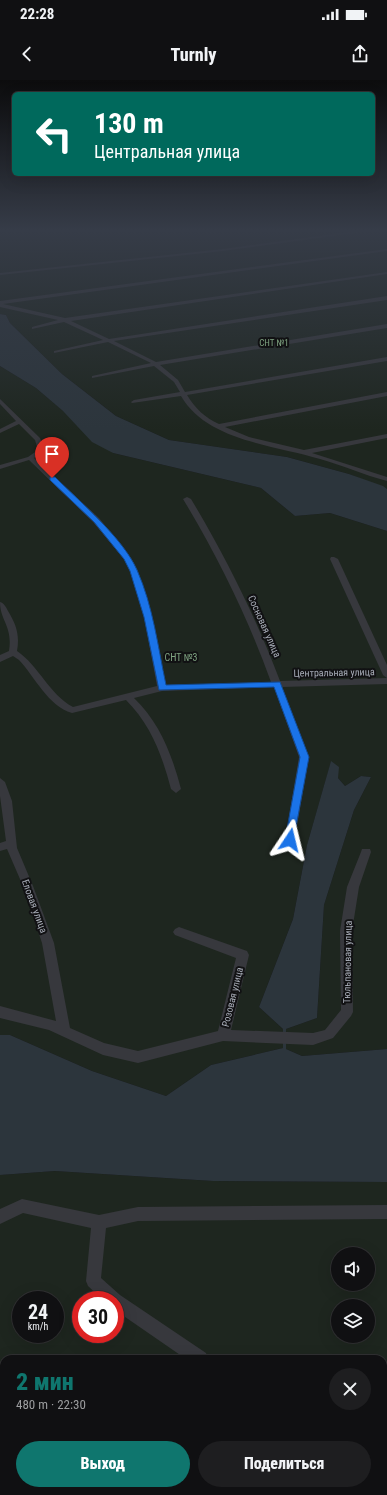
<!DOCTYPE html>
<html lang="ru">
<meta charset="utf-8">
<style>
body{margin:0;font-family:"Roboto Condensed",sans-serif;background:#1e1e20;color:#f1f3f6;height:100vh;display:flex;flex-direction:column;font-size:15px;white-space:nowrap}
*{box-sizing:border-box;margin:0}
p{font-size:13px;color:#9c9d9f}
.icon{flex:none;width:22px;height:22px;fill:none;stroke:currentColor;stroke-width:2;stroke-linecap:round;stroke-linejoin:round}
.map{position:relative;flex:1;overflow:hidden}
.panel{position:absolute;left:0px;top:1275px;width:387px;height:140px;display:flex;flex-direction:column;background:#101012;border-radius:12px 12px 0 0;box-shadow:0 4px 16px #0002,0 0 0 1px #303032}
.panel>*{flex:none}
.banner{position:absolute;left:12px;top:12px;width:363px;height:84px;border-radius:6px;box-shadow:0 4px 16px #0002,0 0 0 1px #303032;background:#00695c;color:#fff;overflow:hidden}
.buttons{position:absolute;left:331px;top:1167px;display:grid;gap:8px}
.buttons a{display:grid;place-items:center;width:44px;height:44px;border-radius:50%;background:#101012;box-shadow:0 4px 16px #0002,0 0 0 1px #303032;font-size:20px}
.speed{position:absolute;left:12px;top:1211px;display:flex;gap:8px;font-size:20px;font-weight:700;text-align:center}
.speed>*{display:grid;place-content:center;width:52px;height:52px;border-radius:50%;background:#101012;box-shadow:0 4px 16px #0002,0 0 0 1px #303032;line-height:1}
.speed small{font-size:10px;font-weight:400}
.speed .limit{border:6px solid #d22;background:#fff;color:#111}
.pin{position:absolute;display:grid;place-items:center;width:34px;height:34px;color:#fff;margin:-41px -17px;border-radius:50% 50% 50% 0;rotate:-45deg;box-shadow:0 0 4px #0007}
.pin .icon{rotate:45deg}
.me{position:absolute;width:44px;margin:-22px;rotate:10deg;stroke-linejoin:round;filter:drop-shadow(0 0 3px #0008)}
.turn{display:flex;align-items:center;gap:14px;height:84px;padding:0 16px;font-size:18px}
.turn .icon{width:52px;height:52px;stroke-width:2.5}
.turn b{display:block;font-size:28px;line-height:34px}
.round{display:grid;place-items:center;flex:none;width:42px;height:42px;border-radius:21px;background:#1e1e20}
.overview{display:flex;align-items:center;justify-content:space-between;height:68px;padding:0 16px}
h1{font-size:24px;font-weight:800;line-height:30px;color:#0f766e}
.cta{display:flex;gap:8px;margin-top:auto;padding:8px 16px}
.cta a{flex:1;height:46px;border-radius:24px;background:#0f766e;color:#fff;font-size:16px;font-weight:800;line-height:46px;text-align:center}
.cta a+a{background:#1e1e20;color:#f1f3f6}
.status{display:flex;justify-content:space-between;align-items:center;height:28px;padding:0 20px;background:#101012;direction:ltr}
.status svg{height:11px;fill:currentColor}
header{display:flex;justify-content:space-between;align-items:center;height:52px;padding:0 16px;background:#101012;font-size:18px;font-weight:800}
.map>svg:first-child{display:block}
.green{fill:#1e261f;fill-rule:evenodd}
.water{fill:#2c353c}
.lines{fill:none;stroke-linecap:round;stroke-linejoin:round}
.minor{fill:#37383d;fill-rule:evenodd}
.route{fill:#1a73e8;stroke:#114b97}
.labels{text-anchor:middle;stroke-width:4;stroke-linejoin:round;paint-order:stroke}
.far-park-label{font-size:9px;fill:#7fa381;stroke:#111113}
.street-label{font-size:10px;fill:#a8adb8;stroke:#111113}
.park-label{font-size:10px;fill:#7fa381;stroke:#111113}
</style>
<div class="status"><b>22:28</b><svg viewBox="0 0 49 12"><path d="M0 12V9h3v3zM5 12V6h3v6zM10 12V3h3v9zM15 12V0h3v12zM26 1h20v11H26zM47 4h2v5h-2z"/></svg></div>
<header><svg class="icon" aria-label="back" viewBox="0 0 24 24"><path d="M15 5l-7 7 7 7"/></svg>Turnly<svg class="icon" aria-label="share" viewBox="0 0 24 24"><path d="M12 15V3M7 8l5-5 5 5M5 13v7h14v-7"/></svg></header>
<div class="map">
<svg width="387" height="1415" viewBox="0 0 387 1415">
<rect width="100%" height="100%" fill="#161618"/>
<!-- green -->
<g class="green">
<path d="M0,151H387V409L349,394L287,377L169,360L116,336L62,294L10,243L6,235L0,234Z"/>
<path d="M0,286L36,308L113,373L261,408L295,436L330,433L387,451V969L302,976L286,969V949L317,938L324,825L354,730L371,697L361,696L345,706L338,698L331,682L307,765L293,839L259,927L283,949V968L211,985L166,1016L92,991L10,955H0Z"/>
<path d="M55,1091L213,1101L387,1102V1415H0V1095ZM338,1174H368V1204H338ZM21,1220H55V1254H21ZM81,1220H115V1254H81ZM338,1226H368V1256H338ZM4,1279H383V1411H4Z"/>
</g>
<!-- water -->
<g class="water">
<path d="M0,234L6,235L10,243L62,294L116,336L169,360L287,377L349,394L383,406L387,409V451L330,433L295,436L261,408L113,373L92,362L63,331L36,308L0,286Z"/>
<path d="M331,681L339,687L338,698L345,706L361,696L371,697L354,730L324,825L317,938L286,949V969L302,976L387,969V1102L213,1101L55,1091L0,1095V955H10L92,991L166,1016L211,985L283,968V949L259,927L293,839L307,765Z"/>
</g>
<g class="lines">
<!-- minor -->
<g class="minor">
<path d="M208,151H215L210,153Z"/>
<path d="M355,151H370L223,171L0,195V193L223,169Z"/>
<path d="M387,169V171L3,224L65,238L387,192V194L71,241L109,259L387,216V220L114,261L156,282L387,244V248L160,285L178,300L185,312L387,277V281L187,315C195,328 205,338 219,344L387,312V316L225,347L249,357L304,370L387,354V358L312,373L387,397V401C364,395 342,385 320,379C274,365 207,361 181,316L132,323L131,322L134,320L180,312L174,302L154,286L92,298V296L151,283L108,262L54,273V271L103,260L64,242L32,249V247L58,240L0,227V221Z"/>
<path d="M0,319L40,358L45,371L34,378L99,438L131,478L138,491L152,537L166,605L271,602C248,538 218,477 183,419L187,417L191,419C226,477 256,538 280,601L387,598V604L282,607L309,677L294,763H286L285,760L299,677L274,607L162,611L134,618C160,643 172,675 181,709L176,713L171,709C162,675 151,645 126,620L72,633C48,626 35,597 19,580L13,576L0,582V575L9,571C13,546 0,541 0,522C4,523 6,527 8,531C16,544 20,555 17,571C39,586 49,614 73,627L157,606L144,537L130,491L124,479L93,442L29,380L0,389V385L28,377L38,370L35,360L19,344L0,353V349L16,341L0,324Z"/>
<path d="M331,477H334L338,479L387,585V598L383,595L330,479Z"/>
<path d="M0,698L5,702L12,721L17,768L33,806L54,863L70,948L104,963L138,971L218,951L236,878L175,855L173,852L175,849L179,847L247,871L249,875L231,950L313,953L325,950L341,930L340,851L347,807L361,772L362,769H370L371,772L359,807L352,851L353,932L351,936L333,958L313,965L223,961L138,983L103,975L49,950L0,938V926L56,941L42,863L23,806L7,769L0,771V763L6,761L0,716Z"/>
<path d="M22,1119L99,1135L138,1127L387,1125V1139L138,1141L106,1148L101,1198L120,1215L206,1273L208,1279H186L115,1230V1220H103L88,1206L86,1201L91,1148L23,1133L0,1144V1129Z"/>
<path d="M0,1337L4,1338V1356L0,1355Z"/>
<path d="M85,1411H106L108,1415H87Z"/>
<path d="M361,1411H382L384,1415H363Z"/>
</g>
</g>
<!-- sky -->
<linearGradient id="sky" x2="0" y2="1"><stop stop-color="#0c0c0d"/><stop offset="0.43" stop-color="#363c48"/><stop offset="1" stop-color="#363c48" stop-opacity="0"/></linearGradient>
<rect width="387" height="350" fill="url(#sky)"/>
<!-- route -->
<path class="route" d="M50,397H55C80,422 123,458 137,490C153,526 158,567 166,605L280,602L309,677L293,763H286L285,760L300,677L274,607L159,610L144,537L130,491L124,479L94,442L50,400Z"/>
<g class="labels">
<!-- far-park labels -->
<g class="far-park-label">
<text x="274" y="266">СНТ №1</text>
</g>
<!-- street labels -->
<g class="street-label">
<text transform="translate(265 546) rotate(66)" y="4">Сосновая улица</text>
<text transform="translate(334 592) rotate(-1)" y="4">Центральная улица</text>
<text transform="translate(35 826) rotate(70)" y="4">Еловая улица</text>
<text transform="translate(347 882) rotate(-89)" y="4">Тюльпановая улица</text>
<text transform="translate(232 917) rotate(-76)" y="4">Розовая улица</text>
</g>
<!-- park labels -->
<g class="park-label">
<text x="181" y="581">СНТ №3</text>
</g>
</g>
</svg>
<div class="buttons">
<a><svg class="icon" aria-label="sound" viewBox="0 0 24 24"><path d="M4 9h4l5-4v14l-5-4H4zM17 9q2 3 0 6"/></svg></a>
<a><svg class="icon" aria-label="layers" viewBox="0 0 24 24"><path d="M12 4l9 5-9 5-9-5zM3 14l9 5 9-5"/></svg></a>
</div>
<div class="speed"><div>24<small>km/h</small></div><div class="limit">30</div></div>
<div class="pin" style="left:52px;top:398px;background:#d93025"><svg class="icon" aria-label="arrive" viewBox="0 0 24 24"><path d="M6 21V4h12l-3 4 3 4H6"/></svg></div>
<svg class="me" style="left:290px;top:760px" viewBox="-20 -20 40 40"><path d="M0-17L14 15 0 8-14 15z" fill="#1a73e8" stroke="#fff" stroke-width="4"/></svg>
<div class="banner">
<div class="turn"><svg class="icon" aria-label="left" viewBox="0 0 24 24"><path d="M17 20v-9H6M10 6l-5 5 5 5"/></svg><div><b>130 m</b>Центральная улица</div></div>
</div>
<section class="panel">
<div class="overview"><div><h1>2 мин</h1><p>480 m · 22:30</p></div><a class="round"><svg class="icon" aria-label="close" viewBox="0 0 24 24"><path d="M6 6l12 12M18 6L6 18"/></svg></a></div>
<div class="cta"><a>Выход</a><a>Поделиться</a></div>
</section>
</div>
